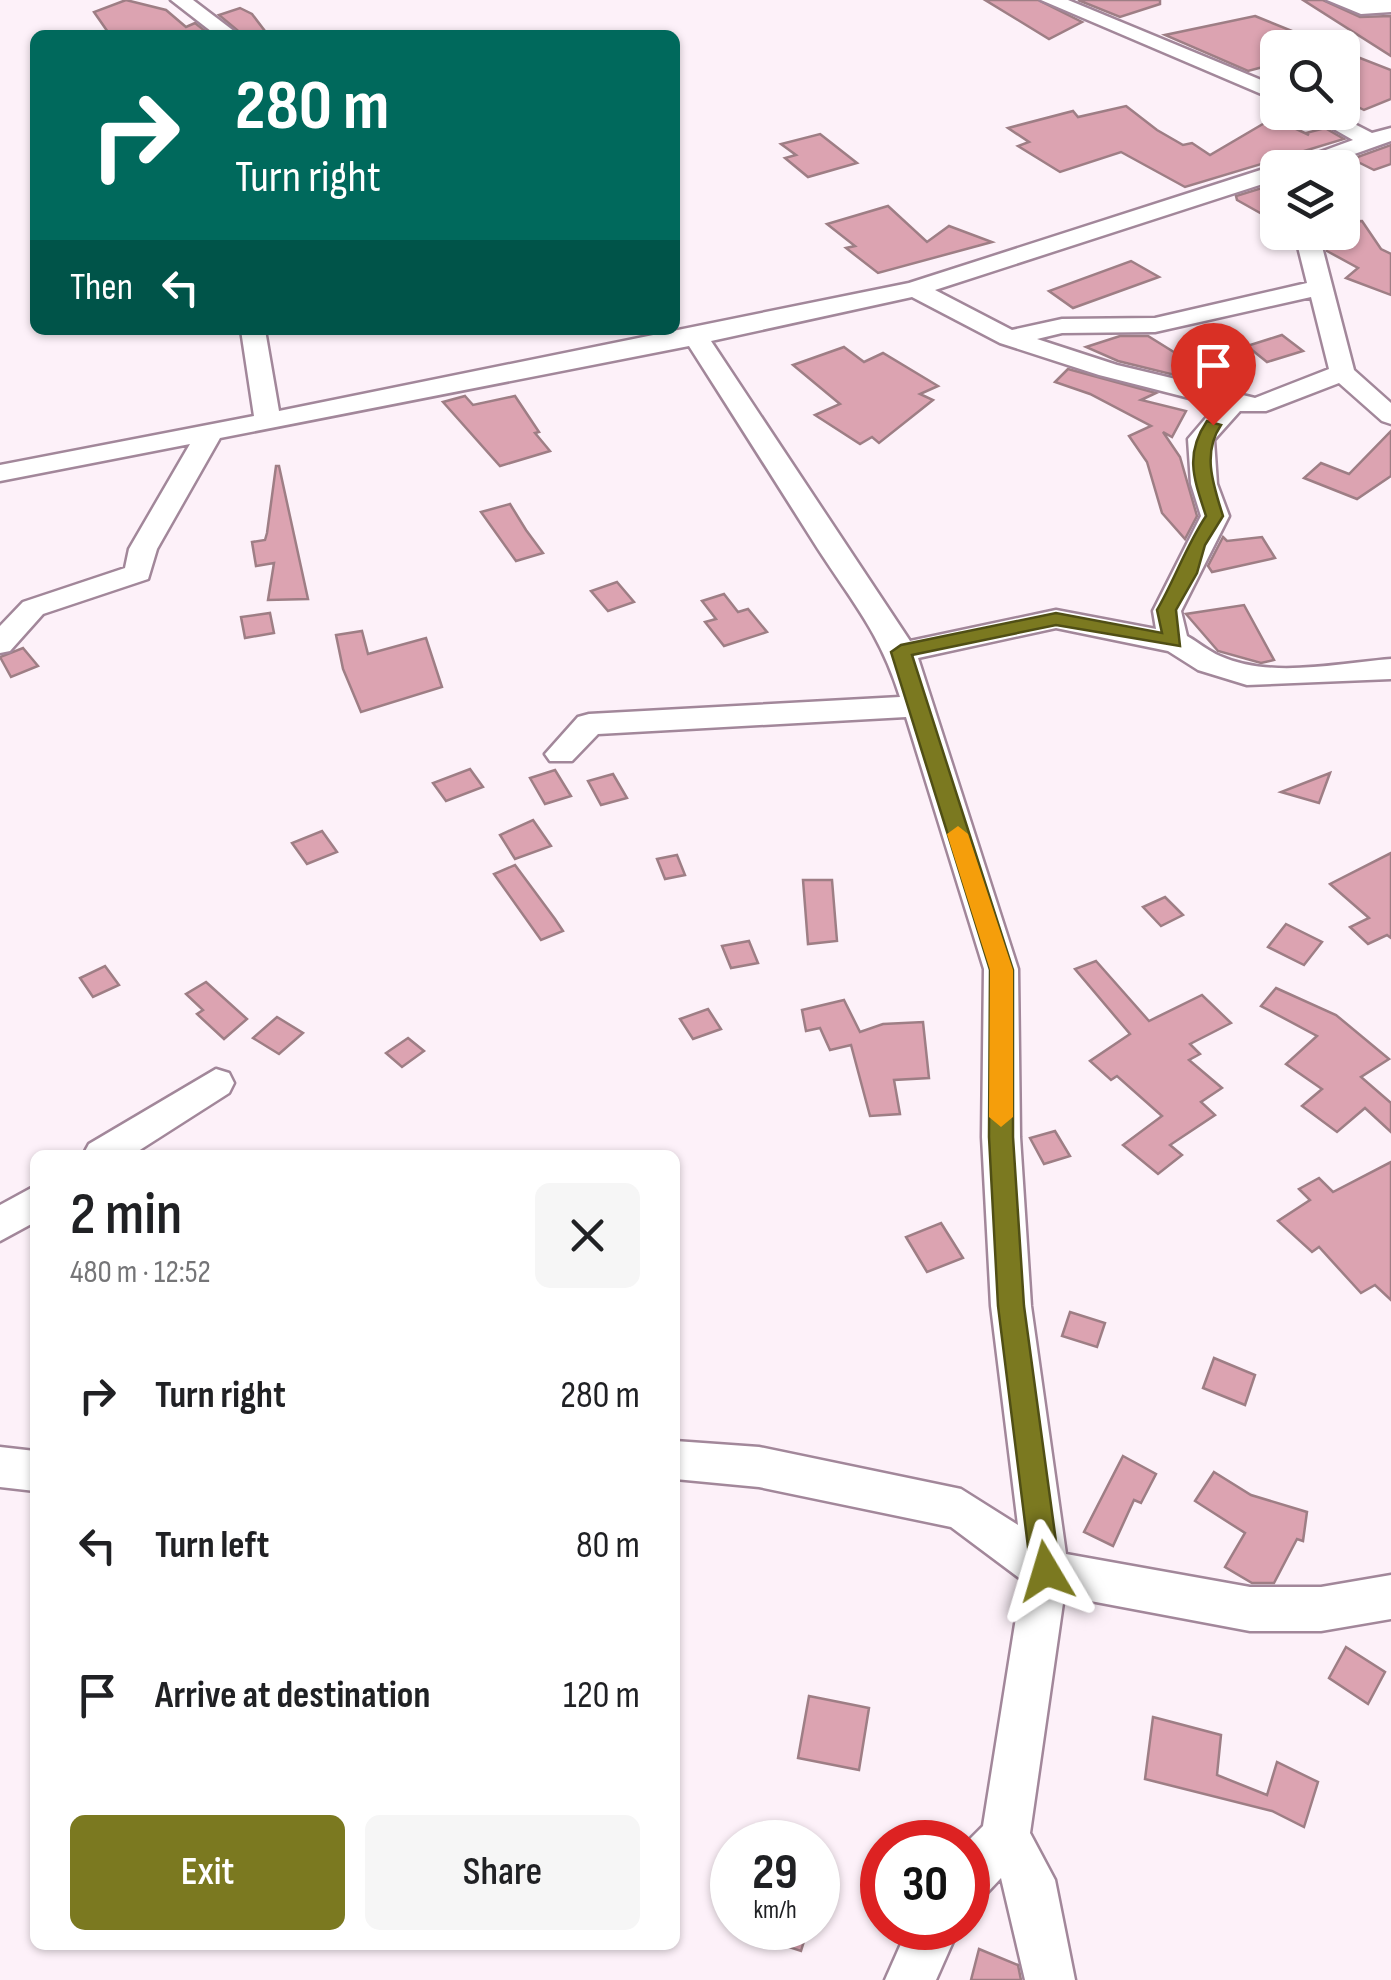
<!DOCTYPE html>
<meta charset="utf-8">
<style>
body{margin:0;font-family:"Sofia Sans Condensed",sans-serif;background:#f6f6f6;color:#202124;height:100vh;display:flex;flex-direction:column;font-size:38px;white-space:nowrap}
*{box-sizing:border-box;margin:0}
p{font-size:32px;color:#757577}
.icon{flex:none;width:55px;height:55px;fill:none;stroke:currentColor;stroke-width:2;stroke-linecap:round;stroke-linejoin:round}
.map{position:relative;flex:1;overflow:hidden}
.details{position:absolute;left:30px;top:1150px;width:650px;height:800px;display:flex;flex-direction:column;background:#fff;border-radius:15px;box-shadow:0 2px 8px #0004}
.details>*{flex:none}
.banner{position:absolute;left:30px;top:30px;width:650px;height:305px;border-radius:15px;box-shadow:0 2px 8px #0004;background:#00695c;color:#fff;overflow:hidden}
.fabs{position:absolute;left:1260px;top:30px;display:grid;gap:20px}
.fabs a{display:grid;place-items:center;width:100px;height:100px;border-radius:15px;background:#fff;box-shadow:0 2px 8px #0004;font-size:50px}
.speed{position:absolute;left:710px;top:1820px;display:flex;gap:20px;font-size:50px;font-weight:700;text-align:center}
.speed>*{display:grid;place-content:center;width:130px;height:130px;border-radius:50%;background:#fff;box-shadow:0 2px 8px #0004;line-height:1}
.speed small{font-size:25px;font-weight:400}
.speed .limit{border:15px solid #d22;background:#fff;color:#111}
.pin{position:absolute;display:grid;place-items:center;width:85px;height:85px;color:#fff;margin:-102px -42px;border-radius:50% 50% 50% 0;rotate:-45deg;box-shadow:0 0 10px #0007}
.pin .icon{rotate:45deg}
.me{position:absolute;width:110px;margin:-55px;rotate:353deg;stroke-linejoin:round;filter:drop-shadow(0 0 8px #0008)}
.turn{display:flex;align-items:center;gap:35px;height:210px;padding:0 40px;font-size:45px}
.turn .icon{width:130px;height:130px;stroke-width:2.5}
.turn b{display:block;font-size:70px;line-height:85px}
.then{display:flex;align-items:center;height:95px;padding:0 40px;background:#0003;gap:20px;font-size:38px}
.round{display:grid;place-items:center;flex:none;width:105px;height:105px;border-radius:15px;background:#f6f6f6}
.head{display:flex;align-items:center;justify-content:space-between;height:170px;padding:0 40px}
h1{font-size:60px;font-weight:600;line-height:75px}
.button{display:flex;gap:20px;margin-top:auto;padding:20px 40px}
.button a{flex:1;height:115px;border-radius:15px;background:#7b7920;color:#fff;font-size:40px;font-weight:600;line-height:115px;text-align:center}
.button a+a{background:#f6f6f6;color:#202124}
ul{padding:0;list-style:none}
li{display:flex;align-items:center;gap:30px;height:150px;padding:0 40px}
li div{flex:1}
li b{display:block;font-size:38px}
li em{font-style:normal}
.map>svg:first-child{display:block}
.building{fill:#dca3b1;stroke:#9e7e85;stroke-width:2.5}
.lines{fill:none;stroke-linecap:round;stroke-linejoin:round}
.minor-casing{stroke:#a2879a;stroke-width:5}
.minor{fill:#fff;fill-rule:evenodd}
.route{fill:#7b7920;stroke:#504f15;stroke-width:2.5}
.slow{fill:#f59e0b}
</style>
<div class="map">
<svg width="1391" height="1980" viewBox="0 0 1391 1980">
<rect width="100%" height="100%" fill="#fdf1f9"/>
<!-- building -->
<g class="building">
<path d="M126,0L166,10L186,27L195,23L210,35H110L94,12Z"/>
<path d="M985,0H1038L1082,22L1049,39Z"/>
<path d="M1078,0H1160V4L1120,17Z"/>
<path d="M1303,0H1323L1360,17L1391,16V56Z"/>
<path d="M240,8L252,14L268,35H243L219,15Z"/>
<path d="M1255,16L1334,48H1278V63L1248,71L1165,35Z"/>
<path d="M1342,51L1391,70V99L1364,110L1342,99Z"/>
<path d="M1126,106L1157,130L1183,145L1192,143L1210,155L1273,118L1309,135L1306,133L1325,128L1344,139L1185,187L1121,152L1060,172L1018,146L1029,142L1008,128L1073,111L1078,117Z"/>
<path d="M820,134L857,163L808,177L785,158L796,155L781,144Z"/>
<path d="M1391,145V164L1374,170L1352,159Z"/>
<path d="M1278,183V223L1237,200L1236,196Z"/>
<path d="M888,206L927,242L949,226L992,242L878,273L846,248L855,246L827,224Z"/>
<path d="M1362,221L1381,249L1391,254V295L1346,278L1358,268L1327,251L1326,246L1345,239L1342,222Z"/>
<path d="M1131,261L1159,277L1073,308L1049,291Z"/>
<path d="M1282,335L1303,351L1267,362L1247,346Z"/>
<path d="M1120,336H1148L1206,372L1191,379L1118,361L1086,347Z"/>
<path d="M844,347L864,362L883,353L938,386L920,394L933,400L879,443L872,437L860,444L815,415L840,404L793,365Z"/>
<path d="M1068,369L1156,393L1141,400L1186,411L1172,437L1163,432L1180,457L1197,516L1185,539L1162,513L1147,462L1129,436L1151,426L1090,394L1055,382Z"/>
<path d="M465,396L473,405L515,396L539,432L535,433L550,451L500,466L443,402Z"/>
<path d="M1391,431V476L1357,499L1304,478L1321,463L1349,474Z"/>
<path d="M276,466H279L308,599L268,600L274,563L256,566L252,542L265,540L267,533Z"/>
<path d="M510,504L526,530L543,553L516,561L481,512Z"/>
<path d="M1223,537L1227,541L1262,537L1275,558L1212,572L1208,566Z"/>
<path d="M617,582L634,602L608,611L591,591Z"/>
<path d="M724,594L738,612L748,609L767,632L724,646L705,622L716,619L702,601Z"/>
<path d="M1244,605L1274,660L1261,663L1218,651L1186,614Z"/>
<path d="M270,613L274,633L245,638L241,617Z"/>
<path d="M362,631L368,654L426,638L442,687L361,712L343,669L336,635Z"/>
<path d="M23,648L38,666L11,677L0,657Z"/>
<path d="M470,769L483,787L446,801L433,783Z"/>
<path d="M555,770L571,796L545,804L530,778Z"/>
<path d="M1330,773L1319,803L1281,792Z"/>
<path d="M613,774L627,798L601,805L588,781Z"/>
<path d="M533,820L551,846L515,859L500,835Z"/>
<path d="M322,831L337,852L307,864L292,843Z"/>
<path d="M1391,853V938L1387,935L1368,944L1350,927L1369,918L1330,884Z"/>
<path d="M677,855L685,875L665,879L657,859Z"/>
<path d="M515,865L555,919L563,931L541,940L494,874Z"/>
<path d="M803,880H832L837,941L808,944Z"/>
<path d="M1165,897L1183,915L1161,926L1143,907Z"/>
<path d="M1286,924L1322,942L1304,965L1268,947Z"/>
<path d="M749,941L758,963L731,968L722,946Z"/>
<path d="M1096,961L1149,1021L1202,995L1231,1023L1190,1044L1200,1054L1189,1060L1222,1088L1201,1102L1215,1115L1170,1145L1182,1155L1158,1174L1123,1145L1162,1116L1117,1076L1111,1080L1090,1061L1130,1034L1075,969Z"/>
<path d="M105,966L119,985L93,997L80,978Z"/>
<path d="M206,982L247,1019L224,1039L197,1014L203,1010L186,994Z"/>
<path d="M1276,988L1336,1015L1389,1059L1361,1077L1391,1103V1132L1365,1108L1337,1132L1302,1106L1322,1089L1286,1064L1317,1036L1261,1006Z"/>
<path d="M844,1000L860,1032L883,1024L923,1022L929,1078L894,1080L900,1114L870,1116L851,1045L830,1050L820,1028L806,1031L802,1010Z"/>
<path d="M708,1009L721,1029L693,1039L680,1019Z"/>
<path d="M277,1017L303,1033L279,1054L253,1038Z"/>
<path d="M408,1038L424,1051L402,1067L386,1053Z"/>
<path d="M1055,1131L1070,1156L1044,1164L1030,1138Z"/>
<path d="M1391,1162V1300L1375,1285L1361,1293L1319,1247L1312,1252L1278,1221L1310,1200L1299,1189L1319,1178L1333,1192Z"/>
<path d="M941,1223L963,1258L927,1272L906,1237Z"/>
<path d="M1070,1312L1105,1323L1097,1347L1062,1336Z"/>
<path d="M1214,1358L1255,1375L1245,1405L1203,1388Z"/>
<path d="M1123,1456L1156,1474L1141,1503L1134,1500L1113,1546L1084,1532Z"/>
<path d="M1214,1472L1251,1495L1307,1512L1303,1541L1297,1539L1274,1583H1252L1225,1567L1245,1533L1195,1501Z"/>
<path d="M1346,1647L1385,1672L1368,1704L1329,1678Z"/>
<path d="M809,1696L869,1708L859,1770L798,1758Z"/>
<path d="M1153,1717L1221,1735L1217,1775L1267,1795L1277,1762L1318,1782L1304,1827L1272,1811L1145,1779Z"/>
<path d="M744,1928H808L801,1951L743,1932Z"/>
<path d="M979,1949L1018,1965L1021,1980H971Z"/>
</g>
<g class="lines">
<!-- minor casing -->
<g class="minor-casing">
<g id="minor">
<path d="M171,0H193L239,35H216Z"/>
<path d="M1041,0H1068L1278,87V101Z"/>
<path d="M1327,0H1391V12L1361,14Z"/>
<path d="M1304,112H1331L1372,133L1391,128V141L1315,168H1278V179L935,290L1012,330L1062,319L1155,318L1307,283L1296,239L1299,232H1322L1320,239L1354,370L1391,403V424L1382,421L1339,383L1266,411H1240L1214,440L1217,484L1229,516L1181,611L1187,636C1198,642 1208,651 1220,656C1271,679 1338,663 1391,659V679L1247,685L1198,670L1168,651L1056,628L918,658L1018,969L1020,1137L1031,1306L1066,1554L1250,1587H1321L1391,1575V1619L1321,1631H1250L1064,1596L1030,1833L1055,1880L1075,1980H1025L1001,1878L985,1895L968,1902L967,1842L983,1826L1022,1580L951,1527L759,1487L675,1479V1441L759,1447L961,1489L1018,1525L991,1306L982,1137L984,969L906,717L598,734L572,761H550L545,754L578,717L589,714L900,697C880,633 853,603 818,549C775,481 732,413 689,346L220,438L157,549L148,579L43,614L10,651L0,653V626L23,602L125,568L129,549L190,444L0,481V465L254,416L241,330H265L279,411L909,283L1270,167L1282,166L1353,140ZM912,297L1000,343L1099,375L1217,405L1188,439L1191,484L1201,516L1153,611L1156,629L1056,610L910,641L711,341ZM1311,297L1329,369L1255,398L1117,365L1037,339L1062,333L1155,332Z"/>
<path d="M216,1069L229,1073L234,1083L229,1093L132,1155H83L89,1144Z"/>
<path d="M35,1186V1222L0,1241V1205Z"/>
<path d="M0,1447L35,1451V1491L0,1487Z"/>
<path d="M908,1928H959L936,1980H885Z"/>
</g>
</g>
<!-- minor -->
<use href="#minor" class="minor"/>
</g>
<!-- route -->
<path class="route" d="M1207,421L1221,425C1202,453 1213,484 1223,516L1205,545L1197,573L1176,610L1180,646L1056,625L912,655L1013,970V1137L1024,1306L1060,1571L1056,1580L1046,1584L1036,1580L1031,1571L998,1306L989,1137L990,970L891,652L901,645L1056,613L1162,633L1157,610C1175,579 1186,546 1206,516C1194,479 1184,455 1207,421Z"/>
<!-- slow -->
<path class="slow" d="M958,826L968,834L1013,970V1117L1001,1127L989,1117L990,970L947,834Z"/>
</svg>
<div class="fabs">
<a><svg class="icon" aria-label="search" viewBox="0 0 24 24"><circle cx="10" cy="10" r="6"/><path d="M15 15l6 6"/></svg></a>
<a><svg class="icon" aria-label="layers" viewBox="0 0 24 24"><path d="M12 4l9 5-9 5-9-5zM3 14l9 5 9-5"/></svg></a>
</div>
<div class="speed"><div>29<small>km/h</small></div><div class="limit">30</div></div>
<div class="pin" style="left:1213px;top:425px;background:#d93025"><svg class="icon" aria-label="arrive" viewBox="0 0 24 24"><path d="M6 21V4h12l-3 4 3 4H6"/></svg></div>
<svg class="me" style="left:1046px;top:1571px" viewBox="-20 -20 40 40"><path d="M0-17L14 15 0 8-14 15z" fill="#7b7920" stroke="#fff" stroke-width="4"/></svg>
<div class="banner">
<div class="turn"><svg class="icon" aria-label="right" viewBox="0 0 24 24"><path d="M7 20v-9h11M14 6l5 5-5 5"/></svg><div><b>280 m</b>Turn right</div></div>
<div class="then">Then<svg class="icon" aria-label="left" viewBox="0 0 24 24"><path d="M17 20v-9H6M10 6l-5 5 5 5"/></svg></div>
</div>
<section class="details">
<div class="head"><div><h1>2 min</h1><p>480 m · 12:52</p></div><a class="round"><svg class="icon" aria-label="close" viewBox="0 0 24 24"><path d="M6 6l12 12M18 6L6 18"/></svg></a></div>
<ul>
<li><svg class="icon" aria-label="right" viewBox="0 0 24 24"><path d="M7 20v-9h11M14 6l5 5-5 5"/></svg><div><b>Turn right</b></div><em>280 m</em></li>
<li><svg class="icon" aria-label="left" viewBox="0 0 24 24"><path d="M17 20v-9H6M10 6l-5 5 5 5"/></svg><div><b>Turn left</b></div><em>80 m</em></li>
<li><svg class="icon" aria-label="arrive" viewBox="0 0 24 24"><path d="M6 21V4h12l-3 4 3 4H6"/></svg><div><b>Arrive at destination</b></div><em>120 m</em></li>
</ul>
<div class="button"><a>Exit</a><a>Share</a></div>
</section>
</div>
